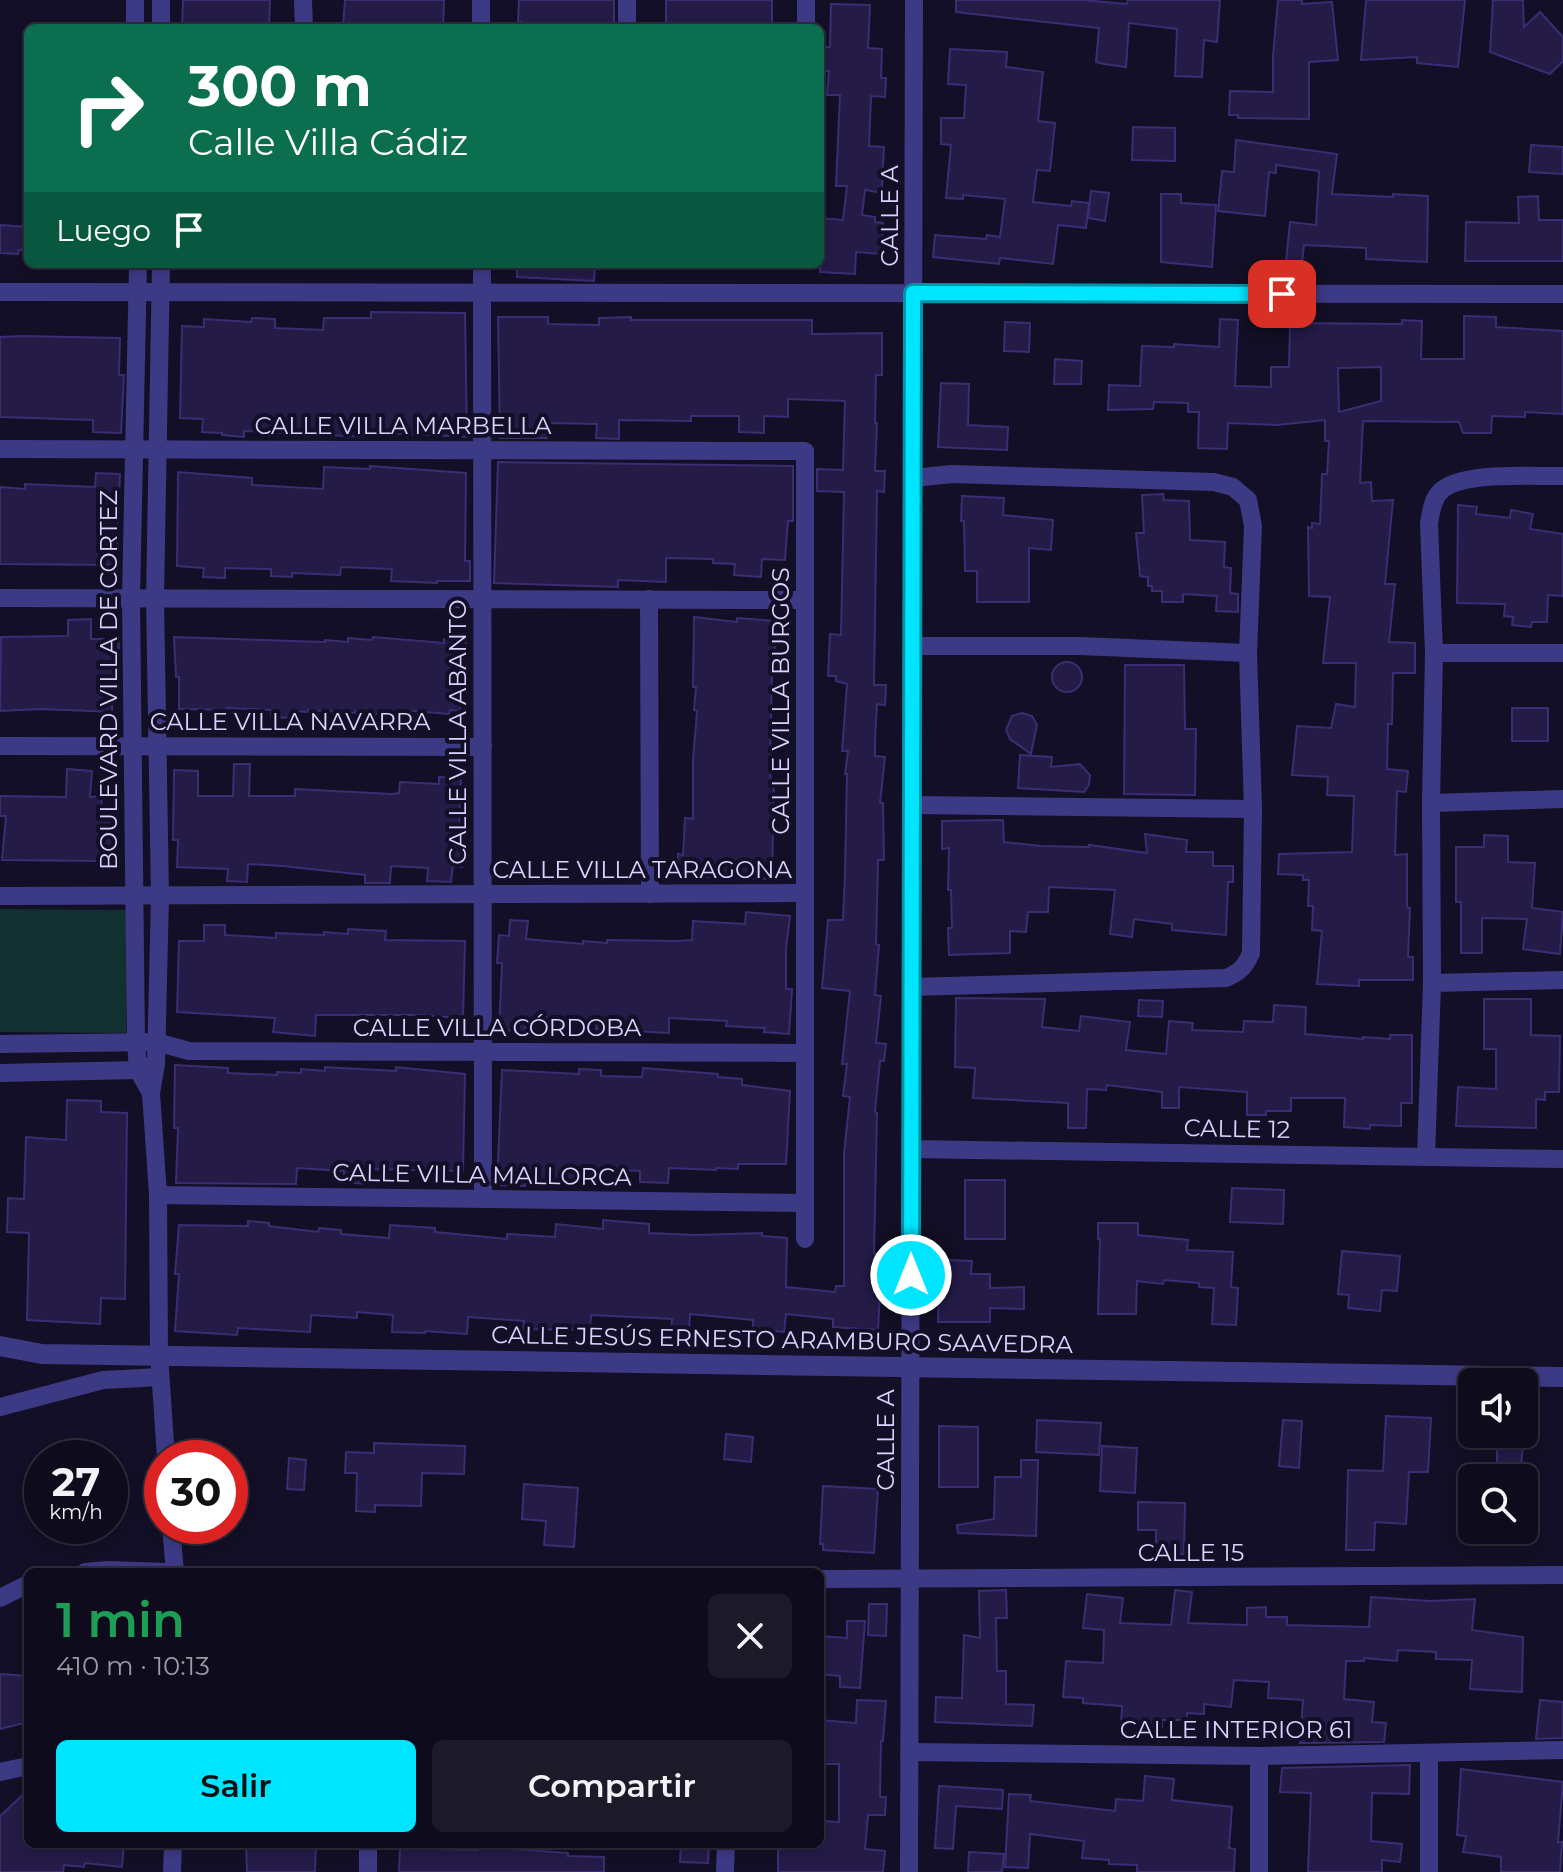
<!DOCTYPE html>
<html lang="es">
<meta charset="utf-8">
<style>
body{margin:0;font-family:Montserrat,sans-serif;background:#1c1929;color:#f1f3f6;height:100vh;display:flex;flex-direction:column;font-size:30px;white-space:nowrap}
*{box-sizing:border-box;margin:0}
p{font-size:26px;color:#9b9ba3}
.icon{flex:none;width:44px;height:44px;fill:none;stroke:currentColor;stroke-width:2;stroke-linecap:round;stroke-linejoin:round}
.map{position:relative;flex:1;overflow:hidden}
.sheet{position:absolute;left:24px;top:1568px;width:800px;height:280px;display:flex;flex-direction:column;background:#0e0b1c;border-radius:12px;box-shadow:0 4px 12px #0003,0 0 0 2px #2e2b3b}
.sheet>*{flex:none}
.banner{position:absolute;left:24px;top:24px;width:800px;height:244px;border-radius:12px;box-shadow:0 4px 12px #0003,0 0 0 2px #2e2b3b;background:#0b6e4f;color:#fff;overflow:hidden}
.tools{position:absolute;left:1458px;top:1368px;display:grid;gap:16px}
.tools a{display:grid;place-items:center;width:80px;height:80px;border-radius:12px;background:#0e0b1c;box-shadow:0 4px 12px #0003,0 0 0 2px #2e2b3b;font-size:40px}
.speed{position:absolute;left:24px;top:1440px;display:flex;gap:16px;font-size:40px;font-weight:700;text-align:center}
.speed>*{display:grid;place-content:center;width:104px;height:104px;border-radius:50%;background:#0e0b1c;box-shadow:0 4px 12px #0003,0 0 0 2px #2e2b3b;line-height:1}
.speed small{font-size:20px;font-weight:400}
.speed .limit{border:12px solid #d22;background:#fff;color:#111}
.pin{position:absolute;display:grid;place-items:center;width:68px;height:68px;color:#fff;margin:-34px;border-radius:16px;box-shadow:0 4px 12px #0006}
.me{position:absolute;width:88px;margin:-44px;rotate:0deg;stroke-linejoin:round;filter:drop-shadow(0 0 6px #0008)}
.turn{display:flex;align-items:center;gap:28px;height:168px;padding:0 32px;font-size:36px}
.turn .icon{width:104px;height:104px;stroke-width:2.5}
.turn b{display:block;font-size:56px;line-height:68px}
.then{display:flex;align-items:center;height:76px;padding:0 32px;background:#0003;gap:16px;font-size:30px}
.round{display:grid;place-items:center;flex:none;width:84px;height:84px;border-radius:12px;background:#1c1929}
.head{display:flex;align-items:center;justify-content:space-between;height:136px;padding:0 32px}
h1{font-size:48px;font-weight:600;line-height:60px;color:#1e9e55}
.primary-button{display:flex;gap:16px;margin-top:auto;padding:16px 32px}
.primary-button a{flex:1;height:92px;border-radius:12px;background:#00e5ff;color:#111;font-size:32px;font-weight:600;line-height:92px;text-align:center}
.primary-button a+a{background:#1c1929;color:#f1f3f6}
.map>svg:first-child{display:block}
.green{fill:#12302f}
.building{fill:#241b47;stroke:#3b2d73;stroke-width:2;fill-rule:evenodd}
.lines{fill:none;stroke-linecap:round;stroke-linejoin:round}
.minor{stroke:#3d3a85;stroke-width:18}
.tertiary{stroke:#3d3a85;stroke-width:20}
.route-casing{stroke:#0095a6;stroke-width:20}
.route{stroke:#00e5ff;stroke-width:14}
.labels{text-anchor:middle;stroke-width:8;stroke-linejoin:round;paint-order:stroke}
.street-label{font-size:24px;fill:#d9d4ff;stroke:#130f26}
</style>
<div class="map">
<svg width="1563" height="1872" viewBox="0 0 1563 1872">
<rect width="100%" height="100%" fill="#130f26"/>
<!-- green -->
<path class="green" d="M0,909L128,910L126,1033L0,1032Z"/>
<!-- building -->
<g class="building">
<path d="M183,0H270L269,28H182Z"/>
<path d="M345,0H444L443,28L343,27Z"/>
<path d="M519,0H614V28H521V22H518Z"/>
<rect x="666" y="0" width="106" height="28"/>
<path d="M956,0H1082L1127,4L1128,0H1220L1217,42L1204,40L1202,77L1175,76L1177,29L1129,23L1126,67L1104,64L1096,62L1099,28L956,12Z"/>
<path d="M1278,0H1302V4L1332,2L1338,60L1309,62V119L1238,118V115H1229L1230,91L1273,92V56Z"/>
<path d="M1366,0H1465L1458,67L1417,63V57L1361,60Z"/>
<path d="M1493,0H1523L1524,27L1540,12L1563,37V61L1550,74L1490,52Z"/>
<path d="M831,4L870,5L868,48L882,49L881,78H886L885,97L871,96L869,146L884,147L882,187H879L878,192L865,190L862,215L875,217V222L883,223L881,254L856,252L855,274L820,272V218L843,220L847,186H836L840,95H827L829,71H823L824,47H830Z"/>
<path d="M950,49L1007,52L1006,67L1043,72L1038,121L1055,123L1050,171L1037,170L1033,202L1071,206L1072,201L1089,203L1086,228L1058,225L1053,264L1000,258L999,264L933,257L935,235L986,239L987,235L1000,237L1005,199L963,195V199L946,198L951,145L941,144V118H964L966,85L948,84Z"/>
<path d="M1133,127L1175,128V161L1132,160Z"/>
<path d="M1236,140L1337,154L1332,194L1393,197V194L1428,196L1427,262L1366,259V248L1304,245L1302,263L1286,262L1290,222L1316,225L1319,171L1276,165V173L1269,172L1265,216L1218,211L1222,171L1234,172Z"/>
<path d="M1531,145L1563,147V174L1529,172Z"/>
<path d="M1091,191L1109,193L1105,221L1088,218Z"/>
<path d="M1161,194H1181V203L1216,205L1212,267L1161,262Z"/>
<path d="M1538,196L1539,220H1563V261H1465L1466,222L1519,223L1518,197Z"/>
<path d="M0,225L28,227V250H19L18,254L0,253Z"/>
<path d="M517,264H595L594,281L517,277Z"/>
<path d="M371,312L465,313L467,437L366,432V437L244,431V437L222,435V433L202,432L203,419L180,418L182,326L204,327V319L251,322L252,318L275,319V328L323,330L324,318H371Z"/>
<path d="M1464,316L1496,317V327L1563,331V414L1525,412V417L1492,416L1491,433H1463L1459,422L1363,421L1360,483L1371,482L1372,501L1393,500L1385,584H1395L1389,642L1415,643V673H1393L1392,724H1388L1387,769L1408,771L1406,792L1397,791L1395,855L1407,854V907L1410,908L1408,957H1413V980H1359V986L1317,984L1322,931L1312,930L1313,906H1308L1309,880H1303V875L1278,874L1279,854L1352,852L1354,796L1327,795L1328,777L1292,775L1297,726L1331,728L1336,704L1355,707L1356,663H1323L1330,597L1309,596L1308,527L1312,528V523L1320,524L1322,474H1327L1329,441H1325V420L1277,425L1228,423L1227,449L1198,448L1199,412H1188V403L1154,402L1153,409L1108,410L1109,385L1140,386L1142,346L1174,347V344L1219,347L1220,319L1238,320L1235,386L1271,387V367H1289L1290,323L1402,324V320L1422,321L1421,359H1464ZM1381,367V401L1339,412L1338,368Z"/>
<path d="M498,317H548V324L599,325V318L631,317V320H812V334L882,333V375H876L875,423H877L875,471H885L884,492L877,491L874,685H886L885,705L877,704L875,739V756L885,757L880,803H883L884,860H878L876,944L879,945L875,995L881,996L876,1043L886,1044L884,1061H880L875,1112L877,1113L874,1254H882L878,1330L833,1327V1319L786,1314L784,1332L753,1329V1320L690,1314L689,1331L671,1330L672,1319L591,1315L590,1330L523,1329L524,1321L468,1317L467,1334L425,1331V1333L392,1332L393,1315L357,1312V1318L311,1315L310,1332L238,1328L237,1335L175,1331L179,1274H175L179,1225L248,1226V1221L269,1223V1226L318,1232L319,1228L341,1230V1234L389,1238L390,1225L435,1228V1232L507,1239V1234L555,1237L556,1224L603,1229V1220L649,1224V1233L695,1235L762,1233V1236L787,1238L786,1287L835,1292L836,1286H844V1153L850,1097L843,1096L847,1064H842L850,991L822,988L828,920H843L845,872L847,774H845L848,751H842L847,684L836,681V676H828L830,634L841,635L844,492L817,491V469L843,470L845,401L788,399V417L764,416V433L739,432V416H691V421L619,420V439L596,438L597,424L548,423L547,438H500Z"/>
<path d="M1005,322L1030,323L1029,352L1004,351Z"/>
<path d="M22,336L120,338L119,375H124L121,433L93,432V420L0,417V337Z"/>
<path d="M1055,359L1082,361L1081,384H1054Z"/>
<path d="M941,383L969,384L968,425L1008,427L1007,450L938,447Z"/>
<path d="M498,462L793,466V521H788L785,560L762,559L761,577L734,575L735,564L713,563V559L666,558V582L618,580V587L494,583Z"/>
<path d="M370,466L466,473L465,561H470V581H437V583L391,581L392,569L341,567L340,575L292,573V577L271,576V569L225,568V578L203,577L204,568L177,566L178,472L252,478V485L323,489L324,467L370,469Z"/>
<path d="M96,473L120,474L116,565L0,564V487L25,489V484L95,487Z"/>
<path d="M1163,494L1164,500L1189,501L1190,540L1225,542L1224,567L1231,568L1230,593L1238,594V612L1216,611L1217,596L1183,594V602H1162V591H1152V586H1148V577L1140,576L1136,533H1144L1142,495Z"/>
<path d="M962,496L1004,498L1003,515L1053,520L1051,550L1029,548V602H977V571H965L964,521H961Z"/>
<path d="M1458,505L1477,507L1476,514L1510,518L1511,510L1533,514L1530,529L1563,534V596L1548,595L1547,622H1532L1531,627L1512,625L1513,617L1504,616L1505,604L1457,603Z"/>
<path d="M694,617L737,622V618L789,622L787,644L775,643L772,675L770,763L771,786L774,787L772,879L677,876L678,854L683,855L685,818L693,819V760L697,711L694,710L696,687H693Z"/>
<path d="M91,619V639H119L117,688H112V712L41,709L0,711L1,637L68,636V620Z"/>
<path d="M174,637L325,642V640L348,642V638L372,640L373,637L444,643V639L466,641L460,711L450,710L449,714L402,710V713L379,711V714L355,711V713L308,710V712L292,711V718L271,717V710L227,708V710L179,709V677H176Z"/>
<circle cx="1067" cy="677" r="15"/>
<path d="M1125,665H1184L1185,729H1196L1195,795L1124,794Z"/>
<rect x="1512" y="708" width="36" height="33"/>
<path d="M1022,713L1032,716L1037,725L1031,754L1010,739L1006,730L1012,716Z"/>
<path d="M1020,755L1052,757L1051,767L1080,764L1090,775L1089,785L1084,792L1018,788Z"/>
<path d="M234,764H250L249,796H295V789L392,794L399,793L400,782L439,784V777L461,778L459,836H464L462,867L453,866L451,882L427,881L428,868L391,866L390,883H365V875L282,866L248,864L247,882L227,881L228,869L177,867L178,840H173L174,770L198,771V796H233Z"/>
<path d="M67,769L92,771L90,797L101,796L102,809L113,808V855L100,854L99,861L2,860L6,816H0V796L66,797Z"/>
<path d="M1003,820L1004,842L1041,846L1089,847V845L1147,853L1145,834L1187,840L1186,852H1213V866H1233V882H1228L1226,935L1172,930V924L1134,919L1132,937L1110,934L1115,890L1049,887L1048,912H1028L1026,932L1010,931V953L949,955L948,928H952L951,890H948L949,848L942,849V821Z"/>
<path d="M1484,835L1508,836V862L1535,863L1532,908L1563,912L1560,954L1523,949L1527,919L1482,918V953H1461V902H1456V847H1484Z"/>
<path d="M746,912L790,916L786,949V989H792L789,1034L764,1032L765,1028L726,1026L727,1021L669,1018V1033L596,1029L597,1020L540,1017V1019L526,1018L525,1031L499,1030L502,963H497L499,935L509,936L510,920L528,921L526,939L583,944V941L607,943V940L678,941L692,940L693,921L745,924Z"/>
<path d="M204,925H225V935L276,938V933L324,935V932L348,934V929L386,931L385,940L465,941L463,1018L414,1015H316L315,1036L273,1032L275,1018L177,1012L179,941H204Z"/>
<path d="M956,998L1045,999L1042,1027L1079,1031L1081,1016L1130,1022L1126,1050L1166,1054L1169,1021L1193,1023L1192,1030L1243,1032L1244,1021L1273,1022L1274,1005L1306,1007L1305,1034L1363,1039V1037L1390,1039V1035H1412V1103H1401V1126L1370,1125V1129L1344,1127L1345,1098H1291V1111H1266V1115H1247V1092L1179,1087V1108H1162V1092L1107,1085L1106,1090L1087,1089L1086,1128H1068V1103L973,1098L975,1068L955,1067Z"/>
<path d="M1484,999H1531V1035L1560,1036L1559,1092H1545V1100L1536,1099V1128L1456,1126L1458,1087L1496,1089V1049H1484Z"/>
<path d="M1139,1000L1163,1001L1162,1017L1138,1016Z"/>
<path d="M175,1065L228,1068V1073L277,1075V1072L301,1073V1069L325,1071V1067L396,1071V1067L465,1074L463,1171L367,1169L366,1184L344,1182V1171L297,1168L296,1184L176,1183L178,1128H174Z"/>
<path d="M643,1068L718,1074V1077L742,1079V1085L790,1091L786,1164H738V1169L716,1168V1170L669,1168L668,1183L640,1182V1171L574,1168L573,1184L525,1181V1186L497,1185L502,1070L579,1074V1069L601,1070V1076L642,1077Z"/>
<path d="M67,1100L101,1101V1112L127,1113L125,1299L101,1298L100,1324L27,1320L29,1233L7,1232L8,1198L24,1199L26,1137L66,1140Z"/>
<rect x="965" y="1180" width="40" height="59"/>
<path d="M1232,1188L1284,1190L1283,1224L1230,1222Z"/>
<path d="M1098,1223H1138V1235L1188,1240L1187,1250L1233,1252L1231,1287L1238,1288L1236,1325L1212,1324L1214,1288L1199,1287V1283L1164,1280L1163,1284L1137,1281L1136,1314H1098L1100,1239H1098Z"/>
<path d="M1342,1251L1400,1256L1397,1291L1382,1290L1380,1311L1348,1308L1349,1295L1338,1294Z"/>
<path d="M949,1260L972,1261L971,1274H990V1288L1024,1287V1309L990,1308V1322H938L939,1272H949Z"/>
<path d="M1386,1416L1431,1418L1428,1472H1409L1406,1524L1375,1522L1374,1550H1346L1348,1470L1383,1471Z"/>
<path d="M1037,1420L1101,1423L1099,1455L1036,1452Z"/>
<path d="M1283,1420L1302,1421L1299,1468L1279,1466Z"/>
<path d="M939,1426L978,1427V1487H939Z"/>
<path d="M726,1434L753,1437L751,1462L724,1459Z"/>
<path d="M1497,1434H1524L1520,1478H1497Z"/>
<path d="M374,1443L465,1446L464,1474L422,1473L421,1506L375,1505V1512L356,1511L357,1473H345L346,1452L374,1453Z"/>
<path d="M1102,1446L1137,1448L1135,1493L1100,1491Z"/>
<path d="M289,1458L306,1460L304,1490L287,1489Z"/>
<path d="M1021,1460H1038L1036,1536L958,1533L957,1525L994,1519L995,1477H1021Z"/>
<path d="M524,1484L578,1488L574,1547L544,1545L546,1521L522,1519Z"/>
<path d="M823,1486L878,1489L874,1553L823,1550V1544H820Z"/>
<path d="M1138,1502L1185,1503L1184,1554L1156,1553V1530H1138Z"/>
<path d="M1006,1590L1007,1618H996L997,1671H1006V1704L1034,1705L1032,1726L935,1722L936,1697L962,1698L964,1635L980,1638L979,1591Z"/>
<path d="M1175,1590L1192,1592L1188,1623L1247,1625V1608L1266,1607V1617H1287V1625L1369,1627L1371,1597L1430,1601L1475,1599L1472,1630L1523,1637L1522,1692L1470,1689L1472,1660L1436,1659V1652L1398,1650L1397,1661L1364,1658V1661H1346L1344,1699L1374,1702L1372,1722L1386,1723L1384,1742L1300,1743L1303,1700L1268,1698L1269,1682L1234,1680L1231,1707L1204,1704V1714L1187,1713V1720H1162V1727L1121,1723L1122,1706L1083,1703V1698L1063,1697L1066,1661L1103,1663L1104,1630L1083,1628L1087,1594L1123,1598L1120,1623L1171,1625Z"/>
<path d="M869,1604H887L886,1636L868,1635Z"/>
<path d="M847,1621H865L860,1688L840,1687V1676L820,1674L821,1636L847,1638Z"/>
<path d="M0,1674L28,1676V1722L0,1729Z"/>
<path d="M857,1700L886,1701L883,1741H881L880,1797H886L885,1815H868L865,1849L885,1851L883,1872H778V1844H820L823,1821L839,1822V1764H820V1720L856,1723Z"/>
<path d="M1540,1700L1563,1702V1738L1536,1739Z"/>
<path d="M1410,1765L1409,1794L1372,1793L1371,1841L1402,1844L1400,1862L1382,1860V1872H1308L1311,1793L1280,1792L1282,1768Z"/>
<path d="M1461,1769L1563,1782L1558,1842H1562L1560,1872H1501V1857L1463,1852L1466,1836L1457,1835Z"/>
<path d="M1145,1776L1174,1779L1172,1800L1232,1807L1229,1848L1235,1849L1234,1872H1137V1865L1109,1864V1860L1082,1858L1084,1841L1030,1834L1028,1868L1005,1867L1009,1794L1031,1795L1030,1801L1115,1811L1116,1799L1143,1801Z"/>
<path d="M939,1786L1003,1790L1002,1809L956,1806L953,1849L935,1848Z"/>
<path d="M28,1790V1844H124L122,1867L85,1863L84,1867L64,1865L63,1872H0V1816Z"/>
<path d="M246,1844H316L315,1872H247Z"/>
<path d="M478,1844H500L499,1848L568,1853V1856L604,1857V1872H399L400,1848L477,1850Z"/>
<path d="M681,1844H709L708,1863L680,1862Z"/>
<path d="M969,1852L1004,1854L1002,1872H968Z"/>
</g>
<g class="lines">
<!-- minor -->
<g class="minor">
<path d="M161,0V28"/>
<path d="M303,0L304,28"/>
<path d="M481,0V28"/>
<path d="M627,0V28"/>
<path d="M806,0V28"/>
<path d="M135,28V0"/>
<path d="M138,264L131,598L136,1043L138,1070L151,1093"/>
<path d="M161,264L155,598L160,896L156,1064L151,1093L158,1195L159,1355L166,1458"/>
<path d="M482,264L483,1199"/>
<path d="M0,292L1563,294"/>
<path d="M0,449L805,451V1239"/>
<path d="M0,598L805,600"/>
<path d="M649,599L650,894"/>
<path d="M912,646H1080L1248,653"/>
<path d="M1434,653H1563"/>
<path d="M0,746L483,747"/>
<path d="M1431,803L1563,799"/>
<path d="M912,805L1253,809"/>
<path d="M0,896L805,893"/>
<path d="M1432,983L1563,980"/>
<path d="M911,987L1226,978C1240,972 1245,967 1251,953L1253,809L1248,653L1253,526L1248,500L1233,487L1214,482L952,474L913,478"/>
<path d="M0,1044L156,1042L189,1051L805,1053"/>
<path d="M0,1073L138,1070L149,1066"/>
<path d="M911,1149L1563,1159"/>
<path d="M1426,1156L1432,983L1431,803L1434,653L1429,523C1431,513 1432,501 1439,493C1458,470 1534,477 1563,476"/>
<path d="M158,1195L805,1203"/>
<path d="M0,1407L103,1380L160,1377"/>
<path d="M171,1526L175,1572"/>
<path d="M85,1572L108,1570L167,1572"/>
<path d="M820,1579L1563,1575"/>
<path d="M0,1598L28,1584"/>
<path d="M909,1752L1259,1756L1563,1750"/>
<path d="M1429,1753V1872"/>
<path d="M1259,1756V1872"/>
<path d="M0,1772L28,1766"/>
<path d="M172,1872L173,1844"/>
<path d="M368,1872V1844"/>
<path d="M725,1872L726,1844"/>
<path d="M909,1872L914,0"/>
</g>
<!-- tertiary -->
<path class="tertiary" d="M0,1346L42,1354L1563,1377"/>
</g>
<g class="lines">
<!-- route casing -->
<g class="route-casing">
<path id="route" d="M911,1275L913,293L1282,294"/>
</g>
<!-- route -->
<use href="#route" class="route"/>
</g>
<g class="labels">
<!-- street labels -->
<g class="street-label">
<text transform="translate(890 216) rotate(-90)" y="8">CALLE A</text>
<text x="403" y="434">CALLE VILLA MARBELLA</text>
<text transform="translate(109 680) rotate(-90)" y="8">BOULEVARD VILLA DE CORTEZ</text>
<text transform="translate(781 701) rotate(-90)" y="8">CALLE VILLA BURGOS</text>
<text x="290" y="730">CALLE VILLA NAVARRA</text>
<text transform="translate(458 732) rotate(-90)" y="8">CALLE VILLA ABANTO</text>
<text x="642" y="878">CALLE VILLA TARAGONA</text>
<text x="497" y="1036">CALLE VILLA CÓRDOBA</text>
<text transform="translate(1237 1129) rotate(1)" y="8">CALLE 12</text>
<text transform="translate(482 1175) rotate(1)" y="8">CALLE VILLA MALLORCA</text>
<text transform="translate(782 1340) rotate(1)" y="8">CALLE JESÚS ERNESTO ARAMBURO SAAVEDRA</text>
<text transform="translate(886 1440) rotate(-90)" y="8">CALLE A</text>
<text x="1191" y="1561">CALLE 15</text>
<text x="1236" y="1738">CALLE INTERIOR 61</text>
</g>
</g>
</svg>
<div class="tools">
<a><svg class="icon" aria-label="sound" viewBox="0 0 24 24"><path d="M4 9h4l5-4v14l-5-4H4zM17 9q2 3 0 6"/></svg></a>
<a><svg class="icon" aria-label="search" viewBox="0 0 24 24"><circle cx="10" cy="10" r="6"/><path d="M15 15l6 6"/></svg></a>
</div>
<div class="speed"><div>27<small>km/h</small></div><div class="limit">30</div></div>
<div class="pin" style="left:1282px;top:294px;background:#d93025"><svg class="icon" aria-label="arrive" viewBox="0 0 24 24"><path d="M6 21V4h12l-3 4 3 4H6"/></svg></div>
<svg class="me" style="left:911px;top:1275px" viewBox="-20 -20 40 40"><circle r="17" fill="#00e5ff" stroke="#fff" stroke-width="3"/><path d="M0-11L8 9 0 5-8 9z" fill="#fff"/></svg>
<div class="banner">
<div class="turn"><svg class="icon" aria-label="right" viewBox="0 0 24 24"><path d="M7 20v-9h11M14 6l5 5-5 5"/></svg><div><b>300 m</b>Calle Villa Cádiz</div></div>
<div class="then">Luego<svg class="icon" aria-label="arrive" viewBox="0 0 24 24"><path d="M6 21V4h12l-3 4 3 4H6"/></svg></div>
</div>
<section class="sheet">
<div class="head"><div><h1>1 min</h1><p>410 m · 10:13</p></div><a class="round"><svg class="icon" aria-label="close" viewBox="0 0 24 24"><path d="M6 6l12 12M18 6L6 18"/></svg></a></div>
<div class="primary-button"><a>Salir</a><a>Compartir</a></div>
</section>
</div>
